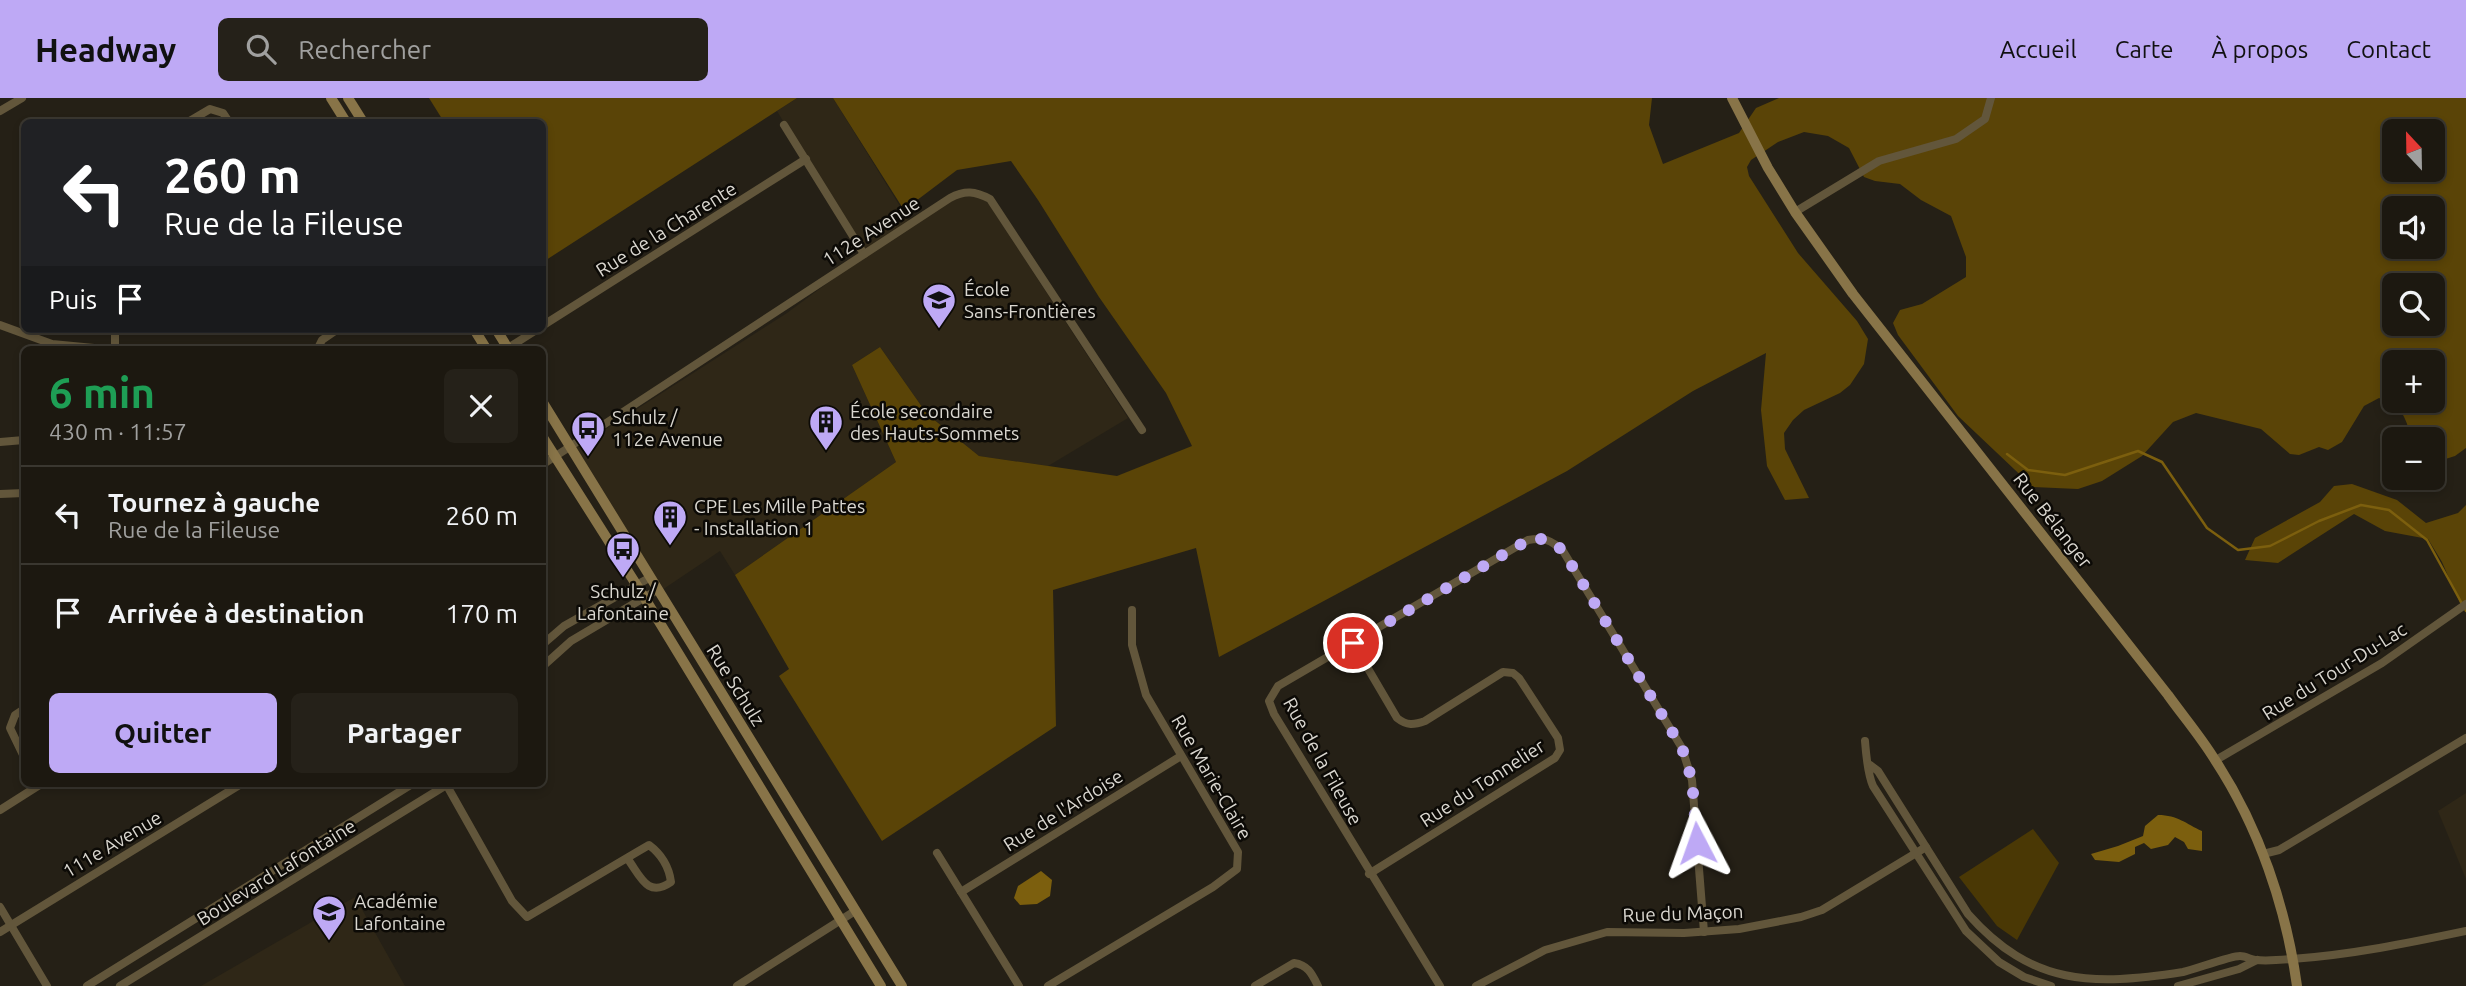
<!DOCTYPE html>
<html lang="fr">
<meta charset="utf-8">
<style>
body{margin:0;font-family:Ubuntu,sans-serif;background:#252119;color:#f1f3f6;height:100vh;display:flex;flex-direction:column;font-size:26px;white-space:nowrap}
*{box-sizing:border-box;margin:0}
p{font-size:23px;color:#a0a09f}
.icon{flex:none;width:38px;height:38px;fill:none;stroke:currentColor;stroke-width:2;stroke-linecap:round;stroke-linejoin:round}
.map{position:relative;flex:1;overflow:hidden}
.panel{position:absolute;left:21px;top:248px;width:525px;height:441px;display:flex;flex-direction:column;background:#1c1810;border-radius:10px;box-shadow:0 4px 10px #0003,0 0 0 2px #3a3730}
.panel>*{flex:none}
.guide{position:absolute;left:21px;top:21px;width:525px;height:214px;border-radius:10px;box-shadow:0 4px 10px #0003,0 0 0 2px #3a3730;background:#202124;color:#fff;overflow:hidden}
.needle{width:46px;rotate:338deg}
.controls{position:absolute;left:2382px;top:21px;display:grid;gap:14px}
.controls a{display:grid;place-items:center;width:63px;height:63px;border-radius:10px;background:#1c1810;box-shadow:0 4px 10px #0003,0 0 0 2px #3a3730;font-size:35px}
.pin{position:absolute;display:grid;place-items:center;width:60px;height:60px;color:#fff;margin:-30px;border:4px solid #fff;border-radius:50%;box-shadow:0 2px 7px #0007}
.me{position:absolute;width:77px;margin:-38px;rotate:356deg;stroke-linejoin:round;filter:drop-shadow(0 0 5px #0008)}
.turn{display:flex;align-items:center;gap:24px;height:147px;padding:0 28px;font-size:32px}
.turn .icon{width:91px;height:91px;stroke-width:2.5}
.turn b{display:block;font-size:49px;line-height:60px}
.then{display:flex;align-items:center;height:66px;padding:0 28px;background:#0003;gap:14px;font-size:26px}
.round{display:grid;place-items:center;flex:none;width:74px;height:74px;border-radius:10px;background:#252119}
.overview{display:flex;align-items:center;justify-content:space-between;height:119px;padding:0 28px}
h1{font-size:42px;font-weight:700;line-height:52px;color:#1e9e55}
.cta{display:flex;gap:14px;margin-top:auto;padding:14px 28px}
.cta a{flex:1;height:80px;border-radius:10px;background:#bea9f5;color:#111;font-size:28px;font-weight:700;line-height:80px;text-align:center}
.cta a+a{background:#252119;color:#f1f3f6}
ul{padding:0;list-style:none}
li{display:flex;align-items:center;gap:21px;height:98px;padding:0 28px;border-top:2px solid #3a3730}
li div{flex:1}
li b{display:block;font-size:26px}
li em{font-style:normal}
header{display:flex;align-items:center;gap:42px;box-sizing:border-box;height:98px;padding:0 35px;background:#bea9f5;color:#111}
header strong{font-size:33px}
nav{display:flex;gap:38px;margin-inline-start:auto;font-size:24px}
.search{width:490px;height:63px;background:#252119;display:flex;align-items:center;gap:18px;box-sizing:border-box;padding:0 24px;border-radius:10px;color:#a0a09f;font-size:26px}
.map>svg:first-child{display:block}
.built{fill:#2f2717}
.green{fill:#4a3805}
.forest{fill:#5a4407;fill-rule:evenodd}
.water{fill:#7c5f0e}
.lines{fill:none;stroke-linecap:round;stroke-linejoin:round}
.stream{stroke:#7c5f0e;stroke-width:2.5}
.street{stroke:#62563b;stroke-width:8}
.secondary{stroke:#887448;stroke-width:10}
.route{stroke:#bea9f5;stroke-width:12;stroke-dasharray:0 21.6}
.labels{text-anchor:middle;stroke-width:5;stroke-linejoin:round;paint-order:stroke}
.street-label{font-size:19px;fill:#dad7d0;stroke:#0c0a06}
.poi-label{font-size:19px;fill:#dad7d0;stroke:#0c0a06;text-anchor:start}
</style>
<header>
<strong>Headway</strong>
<div class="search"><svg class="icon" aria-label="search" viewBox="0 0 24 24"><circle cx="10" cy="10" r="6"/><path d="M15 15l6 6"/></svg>Rechercher</div>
<nav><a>Accueil</a><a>Carte</a><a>À propos</a><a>Contact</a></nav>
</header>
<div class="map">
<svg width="2466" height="888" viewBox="0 0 2466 888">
<rect width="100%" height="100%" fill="#252016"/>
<!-- built -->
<g class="built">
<path d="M797,0H833L911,126L950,100L979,98L989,106L1128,320L1048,368L979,358L927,316L880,249L852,267L896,364L735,477L720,453L662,492L576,350L787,215L864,158L777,13Z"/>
<path d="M2466,695V781L2438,713Z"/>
<path d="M355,799L405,888H201Z"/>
</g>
<!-- green -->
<path class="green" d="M2033,731L2059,765L2017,842L1997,828L1959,779Z"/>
<!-- forest -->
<g class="forest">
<path d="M429,0H797L543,164L542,24H444Z"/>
<path d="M833,0H1652L1649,27L1663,66L1739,35L1756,10L1779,0H2466V350L2455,358L2433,365L2432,341H2412C2404,316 2404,311 2379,300L2364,308L2342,344L2328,352L2319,349L2299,357L2290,356L2261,331L2196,315L2173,324L2142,358L2102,383L2078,391L2033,389L1958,318L1898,237L1893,225L1900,212L1922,206L1966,179V159L1951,118L1921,102L1900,86L1875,83L1864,79L1849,50L1828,38L1804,34L1778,44L1751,62L1747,69L1749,78L1798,155L1857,223L1868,241L1864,266L1850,287L1840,295L1804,312L1793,322L1784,335L1785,351L1809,400L1785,402L1767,368L1761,312L1766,255L1693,293L1567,373L1219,559L1196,450L1053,492L1056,628L882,743L779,578L789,571L735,477L896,364L852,267L880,249L927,316L979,358L1117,378L1192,348L1166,295L1099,199L1038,102L1011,63L957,72L904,112ZM2394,33H2432V72H2394ZM2394,110H2432V149H2394ZM2394,187H2432V226H2394ZM2394,264H2432V303H2394Z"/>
<path d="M2352,386L2397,402L2426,425L2458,415L2466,407V512H2463L2442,464L2428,441L2385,433L2354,416L2278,465L2245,462L2255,440L2320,404L2334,388Z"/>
</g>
<!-- water -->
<g class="water">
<path d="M2158,717C2178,717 2186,726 2202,733V753L2188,751L2184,744L2175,739L2168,747L2151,751L2144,745L2135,749V756L2119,764L2095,762L2091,756L2118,748L2143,738L2145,728Z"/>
<path d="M1041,773L1052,782L1050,798L1037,806L1020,807L1014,800L1018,788Z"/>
</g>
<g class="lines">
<!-- stream -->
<path class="stream" d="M2007,356L2028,372L2065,377L2138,353L2162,364L2207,430L2238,452L2270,448L2319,423L2361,407L2389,412L2427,442L2466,513"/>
<!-- street -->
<g class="street">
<path d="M0,13L22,0"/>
<path d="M188,24L210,11L223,15L229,24"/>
<path d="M784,27L864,156"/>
<path d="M1795,114L1879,63L1956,41L1985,21L1991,0"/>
<path d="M0,227L52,246L115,252"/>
<path d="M542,228L806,61"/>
<path d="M115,252V231"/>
<path d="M317,252L322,242L338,231"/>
<path d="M505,252L538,231"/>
<path d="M0,344L24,342"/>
<path d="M542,367L950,100C965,92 975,93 990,101L1142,332"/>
<path d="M0,396L24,395"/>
<path d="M1353,545L1397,620C1407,628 1414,627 1425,623L1503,574L1513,575L1519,580L1558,640L1560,652L1555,660L1369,776"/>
<path d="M542,547L564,528L649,480"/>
<path d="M542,569L571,543L657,492"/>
<path d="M24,611L15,617L10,630L24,659"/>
<path d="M1865,643C1866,656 1868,677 1873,688L1966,833L1999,864L2024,879L2051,888"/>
<path d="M2216,662L2382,565L2466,506"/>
<path d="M1870,667L1878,673L1968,816C2032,888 2092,888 2183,874C2196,871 2230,858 2240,858C2245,858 2250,861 2255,862C2267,863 2281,862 2292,861C2350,857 2409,845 2466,833"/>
<path d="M446,686L512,803L527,819L637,754L649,747C661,756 669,769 671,784C647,801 640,777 627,760"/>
<path d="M0,712L41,686"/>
<path d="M937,755L1019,888"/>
<path d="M2263,756L2279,752L2466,640"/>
<path d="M961,794L1181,658"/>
<path d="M0,809L47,888"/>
<path d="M0,834L241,686"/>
<path d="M87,888L412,686"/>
<path d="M120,888L448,686"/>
<path d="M737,888L855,813"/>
<path d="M1048,888L1213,789L1237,771L1238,754L1146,597L1132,547V512"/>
<path d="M1255,888L1294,865C1308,867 1312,876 1318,888"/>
<path d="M1440,888L1274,616L1269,603L1278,588L1528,442C1544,439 1551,442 1563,453L1682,650L1692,682L1704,834"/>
<path d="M1476,888L1545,852L1607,834L1684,835L1739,831L1801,819L1822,812L1926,749"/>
<path d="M2178,888L2239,871L2257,862"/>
</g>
<!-- secondary -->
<g class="secondary">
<path d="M331,0L346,24"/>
<path d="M348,0L363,24"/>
<path d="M1732,0L1768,70L1795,114L1853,196L2168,597C2183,618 2201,639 2215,662C2259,729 2286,809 2297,888"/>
<path d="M474,231L487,252"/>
<path d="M496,231L509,252"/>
<path d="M542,303L902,888"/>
<path d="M542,338L641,494L881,888"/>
</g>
</g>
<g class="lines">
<!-- route -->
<path class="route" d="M1353,545L1528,442C1544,439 1551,442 1563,453L1682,650L1692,682L1697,745"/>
</g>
<!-- icons -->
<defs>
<g id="school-pin" transform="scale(1.75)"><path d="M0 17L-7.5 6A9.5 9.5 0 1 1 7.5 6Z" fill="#bea9f5" stroke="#0c0a06"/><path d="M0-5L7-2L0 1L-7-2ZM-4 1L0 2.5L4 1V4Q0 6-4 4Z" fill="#111"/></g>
<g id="building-pin" transform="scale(1.75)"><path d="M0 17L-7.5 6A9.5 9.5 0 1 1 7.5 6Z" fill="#bea9f5" stroke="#0c0a06"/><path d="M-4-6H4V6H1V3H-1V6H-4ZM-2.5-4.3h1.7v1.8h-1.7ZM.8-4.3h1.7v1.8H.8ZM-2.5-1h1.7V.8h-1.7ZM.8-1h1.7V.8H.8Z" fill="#111"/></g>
<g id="bus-pin" transform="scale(1.75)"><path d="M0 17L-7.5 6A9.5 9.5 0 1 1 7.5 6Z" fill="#bea9f5" stroke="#0c0a06"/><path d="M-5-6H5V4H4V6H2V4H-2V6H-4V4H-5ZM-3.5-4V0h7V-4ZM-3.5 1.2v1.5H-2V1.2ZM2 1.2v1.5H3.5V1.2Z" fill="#111"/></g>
</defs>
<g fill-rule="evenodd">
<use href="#school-pin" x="939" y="202"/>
<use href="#building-pin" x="826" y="324"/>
<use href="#bus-pin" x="588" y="330"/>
<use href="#building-pin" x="670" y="419"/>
<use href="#bus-pin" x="623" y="451"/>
<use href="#school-pin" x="329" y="814"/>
</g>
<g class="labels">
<!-- street labels -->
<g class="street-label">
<text transform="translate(666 131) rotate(-32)" y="7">Rue de la Charente</text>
<text transform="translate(871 133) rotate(-33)" y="7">112e Avenue</text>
<text transform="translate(2053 422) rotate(52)" y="7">Rue Bélanger</text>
<text transform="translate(2334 573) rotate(-32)" y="7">Rue du Tour-Du-Lac</text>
<text transform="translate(736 587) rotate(58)" y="7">Rue Schulz</text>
<text transform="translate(1323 663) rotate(61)" y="7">Rue de la Fileuse</text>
<text transform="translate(1212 679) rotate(60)" y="7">Rue Marie-Claire</text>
<text transform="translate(1482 685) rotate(-33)" y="7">Rue du Tonnelier</text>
<text transform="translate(1063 712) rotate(-32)" y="7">Rue de l'Ardoise</text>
<text transform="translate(112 746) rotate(-31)" y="7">111e Avenue</text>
<text transform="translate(276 774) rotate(-32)" y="7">Boulevard Lafontaine</text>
<text transform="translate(1683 815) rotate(-2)" y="7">Rue du Maçon</text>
</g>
<!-- poi labels -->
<g class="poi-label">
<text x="964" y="198">École<tspan x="964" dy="22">Sans-Frontières</tspan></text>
<text x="850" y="320">École secondaire<tspan x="850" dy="22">des Hauts-Sommets</tspan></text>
<text x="612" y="326">Schulz /<tspan x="612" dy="22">112e Avenue</tspan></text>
<text x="694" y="415">CPE Les Mille Pattes<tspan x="694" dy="22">- Installation 1</tspan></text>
<text x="623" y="500" text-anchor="middle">Schulz /<tspan x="623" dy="22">Lafontaine</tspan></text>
<text x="354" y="810">Académie<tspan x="354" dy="22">Lafontaine</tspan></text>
</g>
</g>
</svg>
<div class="controls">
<a><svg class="needle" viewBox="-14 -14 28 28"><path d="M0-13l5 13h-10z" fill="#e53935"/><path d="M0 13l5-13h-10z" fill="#a0a09f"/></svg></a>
<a><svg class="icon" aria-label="sound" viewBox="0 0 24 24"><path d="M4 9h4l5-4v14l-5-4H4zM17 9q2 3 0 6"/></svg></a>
<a><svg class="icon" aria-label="search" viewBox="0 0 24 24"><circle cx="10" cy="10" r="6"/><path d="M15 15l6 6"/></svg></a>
<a>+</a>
<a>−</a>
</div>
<div class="pin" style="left:1353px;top:545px;background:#d93025"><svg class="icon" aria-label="arrive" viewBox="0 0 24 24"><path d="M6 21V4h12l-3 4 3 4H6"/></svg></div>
<svg class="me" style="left:1697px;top:745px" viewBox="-20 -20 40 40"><path d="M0-17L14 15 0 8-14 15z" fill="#bea9f5" stroke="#fff" stroke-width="4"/></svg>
<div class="guide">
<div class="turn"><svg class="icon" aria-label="left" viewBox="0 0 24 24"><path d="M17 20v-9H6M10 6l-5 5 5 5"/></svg><div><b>260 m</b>Rue de la Fileuse</div></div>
<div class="then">Puis<svg class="icon" aria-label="arrive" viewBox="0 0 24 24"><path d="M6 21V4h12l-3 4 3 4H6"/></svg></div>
</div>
<section class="panel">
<div class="overview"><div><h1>6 min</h1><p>430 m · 11:57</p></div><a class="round"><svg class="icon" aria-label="close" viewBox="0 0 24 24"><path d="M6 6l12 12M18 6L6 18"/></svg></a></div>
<ul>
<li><svg class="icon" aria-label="left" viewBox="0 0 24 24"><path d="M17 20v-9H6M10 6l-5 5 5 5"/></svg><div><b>Tournez à gauche</b><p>Rue de la Fileuse</p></div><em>260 m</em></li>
<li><svg class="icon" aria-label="arrive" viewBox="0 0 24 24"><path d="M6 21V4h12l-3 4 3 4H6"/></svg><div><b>Arrivée à destination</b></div><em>170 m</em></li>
</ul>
<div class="cta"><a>Quitter</a><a>Partager</a></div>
</section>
</div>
